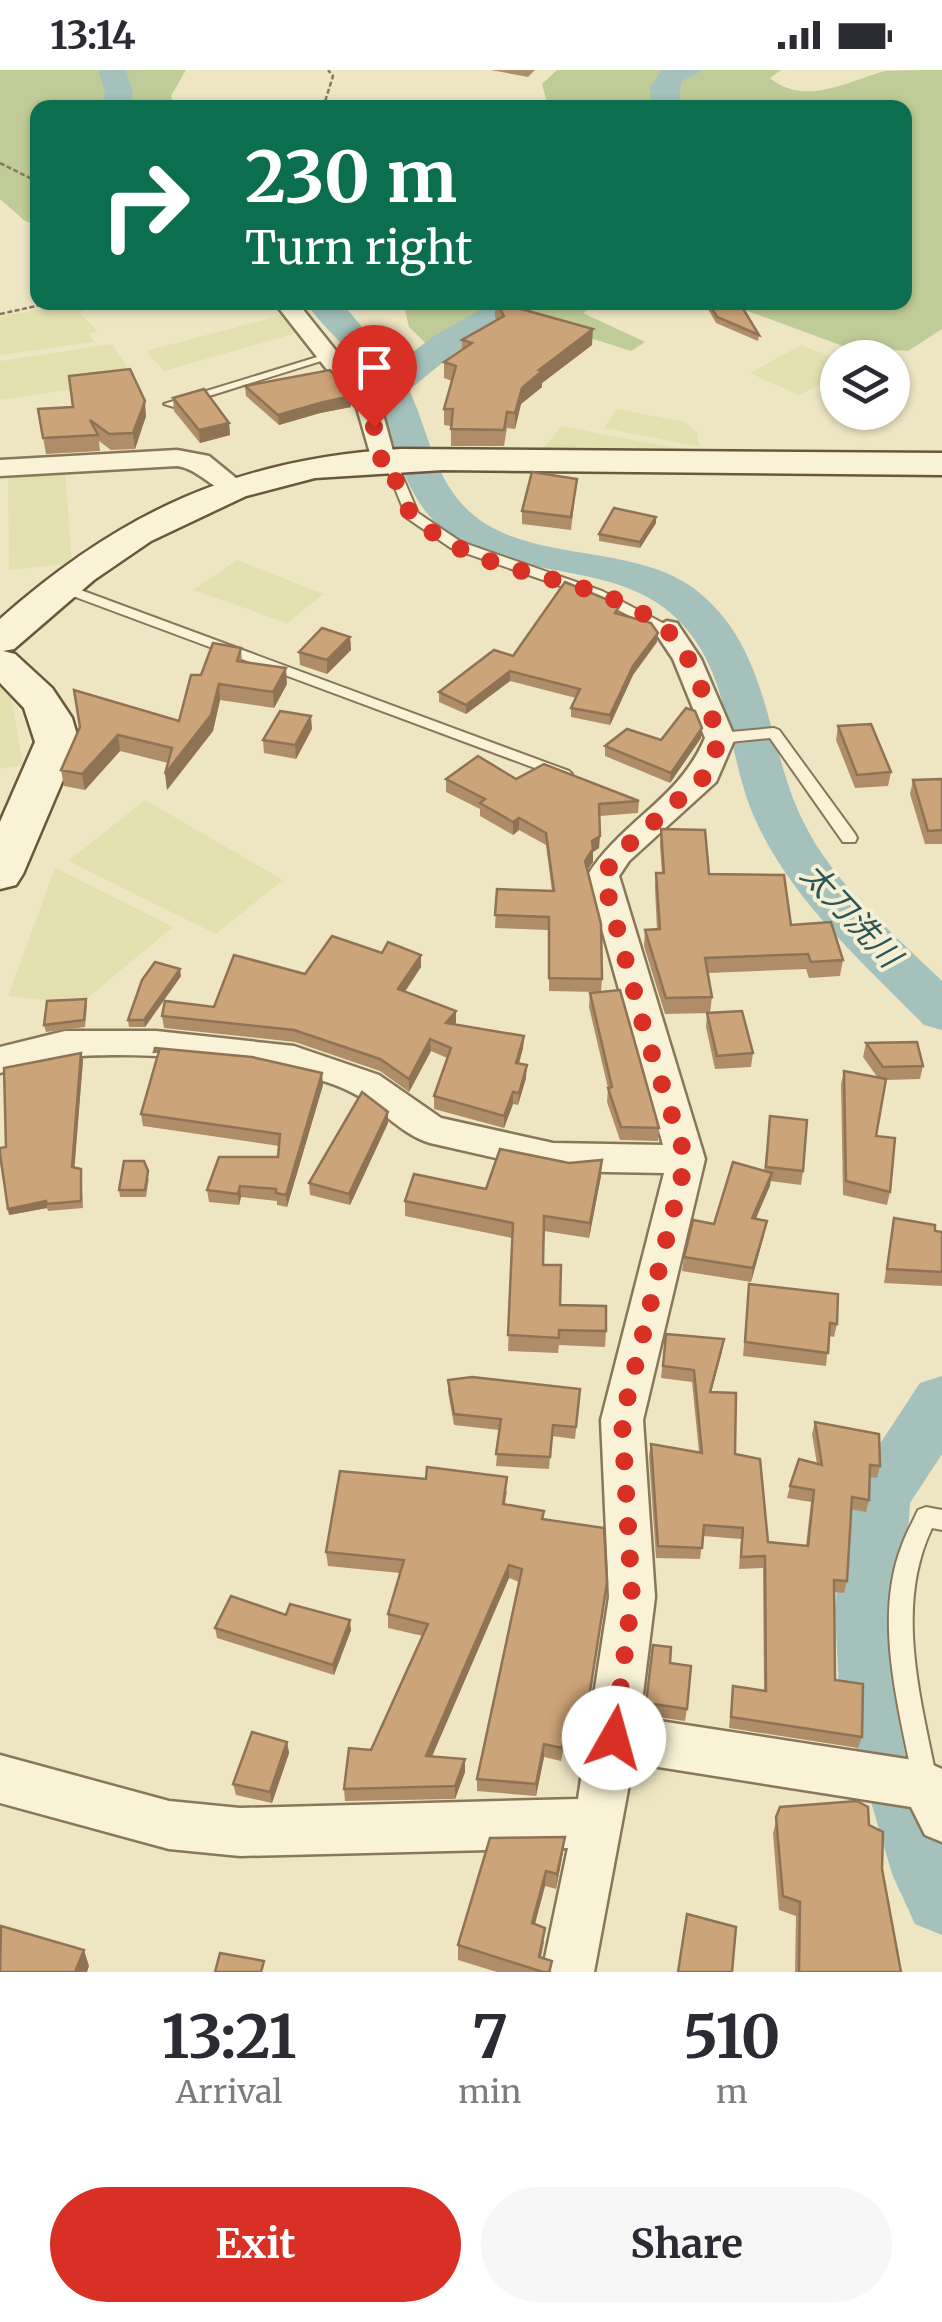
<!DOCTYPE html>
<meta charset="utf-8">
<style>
body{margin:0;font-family:Merriweather,"Noto Sans JP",serif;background:#f7f7f7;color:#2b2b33;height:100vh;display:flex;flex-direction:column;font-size:38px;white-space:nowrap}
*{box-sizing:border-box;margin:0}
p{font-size:32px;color:#7c7c81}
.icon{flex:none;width:55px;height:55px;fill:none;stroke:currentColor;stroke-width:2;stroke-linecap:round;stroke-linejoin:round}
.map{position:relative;height:1902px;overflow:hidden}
.details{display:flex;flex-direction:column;background:#fff;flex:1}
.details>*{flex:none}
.guide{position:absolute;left:30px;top:30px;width:882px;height:210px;border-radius:20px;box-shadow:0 2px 8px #0004;background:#0b6e4f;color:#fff;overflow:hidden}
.controls{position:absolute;left:820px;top:270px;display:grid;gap:20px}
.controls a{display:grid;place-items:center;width:90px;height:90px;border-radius:50%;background:#fff;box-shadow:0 2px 8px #0004;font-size:50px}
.pin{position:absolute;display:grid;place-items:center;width:85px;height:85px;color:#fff;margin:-102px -42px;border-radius:50% 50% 50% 0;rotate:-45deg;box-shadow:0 0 10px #0007}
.pin .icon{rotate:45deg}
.me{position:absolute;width:110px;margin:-55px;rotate:7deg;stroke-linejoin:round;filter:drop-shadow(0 0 8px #0008)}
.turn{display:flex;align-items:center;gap:35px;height:210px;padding:0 50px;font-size:45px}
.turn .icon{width:130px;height:130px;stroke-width:2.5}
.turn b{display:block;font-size:70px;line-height:85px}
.eta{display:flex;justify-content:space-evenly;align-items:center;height:170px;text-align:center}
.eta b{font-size:60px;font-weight:700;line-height:70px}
.cta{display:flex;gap:20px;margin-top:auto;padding:20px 50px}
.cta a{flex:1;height:115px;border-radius:60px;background:#d93025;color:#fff;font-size:40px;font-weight:700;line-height:115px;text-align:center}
.cta a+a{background:#f7f7f7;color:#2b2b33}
.status{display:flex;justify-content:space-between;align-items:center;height:70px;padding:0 50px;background:#fff;direction:ltr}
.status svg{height:28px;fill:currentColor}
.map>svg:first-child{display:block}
.farmland{fill:#e3e0b0}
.green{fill:#c0cc97}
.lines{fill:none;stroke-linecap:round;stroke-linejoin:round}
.river{fill:#a5c1bb;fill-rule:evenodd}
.lane-casing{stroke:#88775a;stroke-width:4}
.street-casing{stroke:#88775a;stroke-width:5}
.secondary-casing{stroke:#6a583d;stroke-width:5}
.path{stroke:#88775a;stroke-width:2.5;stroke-dasharray:5 2.5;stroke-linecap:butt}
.lane{fill:#f9f2d6;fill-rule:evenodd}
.street{fill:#f9f2d6;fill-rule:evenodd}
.secondary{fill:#f9f2d6;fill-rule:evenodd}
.wall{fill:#af8d68}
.shaded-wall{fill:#8f7355}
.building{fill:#cca479;stroke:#8f7355;stroke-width:2.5}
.route{stroke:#d93025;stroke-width:18;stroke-dasharray:0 32.4}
.labels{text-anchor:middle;stroke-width:8;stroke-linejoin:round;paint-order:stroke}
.water-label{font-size:32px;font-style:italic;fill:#2d5658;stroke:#f5efd3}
</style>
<div class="status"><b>13:14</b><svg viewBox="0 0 49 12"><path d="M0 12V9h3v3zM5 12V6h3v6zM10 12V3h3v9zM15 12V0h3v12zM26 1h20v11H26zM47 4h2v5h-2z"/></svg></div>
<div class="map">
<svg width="942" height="1902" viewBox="0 0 942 1902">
<rect width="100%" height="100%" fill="#eee5c3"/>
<!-- farmland -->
<g class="farmland">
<path d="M77,233L85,240L79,243L98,261L89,264L94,272L0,285V246Z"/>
<path d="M282,245L300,262L164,301L146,281Z"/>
<path d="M112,274L135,310L0,330V291Z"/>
<path d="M801,275L837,289V308L798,325L750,303Z"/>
<path d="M617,339L685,352L697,362L700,377L604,358Z"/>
<path d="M562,356L643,372L704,382L539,383Z"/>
<path d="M65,400L72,493L9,500L8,404Z"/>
<path d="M237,490L324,524L287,553L193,520Z"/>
<path d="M0,610H8L23,695L0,699Z"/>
<path d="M145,730L283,810L216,864L68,791Z"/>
<path d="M55,798L173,857L80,934L8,926Z"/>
</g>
<!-- green -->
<g class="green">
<path d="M0,0H186L171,26L174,37L38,38L37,155L25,151L0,129Z"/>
<path d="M557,0H781L770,8C805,37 848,11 885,1C902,0 925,0 942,0V259L908,281L843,276L745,240L757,232H905V38L548,37L542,14Z"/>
<path d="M403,232L598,233L583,243L645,272L631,281L518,245L444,291L409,257Z"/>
</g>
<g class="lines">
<!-- river -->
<g class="river">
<path d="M98,0H126L133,22L129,38H101L105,22Z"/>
<path d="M662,0H703L681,12L679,38H651L650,18Z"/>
<path d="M305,232H341L395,296L434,266L494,232H536L458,280L409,320C425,353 432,394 454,424C507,500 628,467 696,520C771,579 765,674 803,751C834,815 892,862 942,911V960L924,955C863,892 793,832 756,751C726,687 733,609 682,554C623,489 522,513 452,466C397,430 395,354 363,302C347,275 322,257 305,232Z"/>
<path d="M942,1306V1384L910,1433L903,1540L909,1621L942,1726V1865L915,1854L892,1804L839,1621L835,1540L845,1427L920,1313Z"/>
</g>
<!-- lane casing -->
<g class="lane-casing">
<g id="lane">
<path d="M327,284L337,286L174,337L164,334Z"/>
<path d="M390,387L396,391L418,443L461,472L602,521L674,559L672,562H662L592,527L451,478L407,448L384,391Z"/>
<path d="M59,512L569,701L572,704L569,707H559L54,519V513Z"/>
<path d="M774,658L779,660L855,764L857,768L855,772H843L770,668L720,673L712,668L720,663Z"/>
<path d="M926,1437L942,1440V1460L932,1458C894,1537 921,1629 937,1711L934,1719L925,1723L916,1719L913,1711C899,1637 873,1549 902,1475C906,1463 913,1452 918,1440Z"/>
</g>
</g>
<!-- street casing -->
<g class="street-casing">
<g id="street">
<path d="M274,232H297L381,337L396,392L392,397H374L357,338Z"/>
<path d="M177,380L209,386L247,417L243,422C218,429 202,399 177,396L0,406V390Z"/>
<path d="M667,551L677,553L701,589L735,668L716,712L629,791L619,806L705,1089L643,1350L655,1527L640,1648L926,1692L942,1699V1772L925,1765L911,1737L633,1693L594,1902H542L568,1778L240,1786L169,1779L0,1733V1685L169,1731L240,1738L578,1729L609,1527L601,1350L664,1103L553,1101L430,1073C400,1064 380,1037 353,1023C289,990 140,980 67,987C45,989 22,997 0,1003V977L65,961H156L294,976L379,1005L441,1048L553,1073L663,1075L587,806C622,750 679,730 705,668L673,589L653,559Z"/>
</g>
</g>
<!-- secondary casing -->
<g class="secondary-casing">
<path id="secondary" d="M400,379L942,383V405L443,400L315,408L246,426L151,471L94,510L14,579L3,581L15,584L52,618L72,648L79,672L23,804L16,815L0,819V752L35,672L24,638L0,613V549C122,441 237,389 400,379Z"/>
</g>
<!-- path -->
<g class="path">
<path d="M323,38L333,6L328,0"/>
<path d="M0,93L38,112"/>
<path d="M0,244L54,232"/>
</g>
<!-- lane -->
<use href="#lane" class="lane"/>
<!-- street -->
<use href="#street" class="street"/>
<!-- secondary -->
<use href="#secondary" class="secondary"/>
</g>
<!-- wall -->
<g class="wall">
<path d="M491,0H535L528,7Z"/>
<path d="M495,232L592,275L542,313V317L521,334L515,359L507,358L504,376H451V356L444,355V339L452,311L444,308V292L462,280V270L497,250L495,247Z"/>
<path d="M704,232H739L759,265L758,271L716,253Z"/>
<path d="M245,316L351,326V337L320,343L279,355L246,326Z"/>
<path d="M173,328L229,353L230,365L200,373L174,341Z"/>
<path d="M38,339L146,346L135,379L111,380L99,371L100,381L46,384Z"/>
<path d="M577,409L571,460L522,454V441Z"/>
<path d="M656,453L640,478L599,471V464Z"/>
<path d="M620,544L657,572L633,605L610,655L571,647V638L576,628L510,611L466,644L439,632V622L513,586Z"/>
<path d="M350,567L351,580L327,604L300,595L299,582Z"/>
<path d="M241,578L242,592L287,614L274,638L220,630L213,661L167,720L168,693L120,681L85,720L64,716L61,700L80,657L179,651L201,605Z"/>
<path d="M838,656L891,702L888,716L855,718L836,670Z"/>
<path d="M702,658L701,668L670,713L605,686V676L661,670Z"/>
<path d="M312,659L296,689L264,683L263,670Z"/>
<path d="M446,709H516L639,731L638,743L600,746L599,778L593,782V792L587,800L602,909L601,922L549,921V860L495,858L497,819L552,821L546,775L519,760L513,765L480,746V739L446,722Z"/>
<path d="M942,709V774H925L910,724L913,710Z"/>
<path d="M661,759L709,804L791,855L843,890L840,906L809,908L806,899L708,903L712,927L710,943L665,944L644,876L645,860H657L655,819L656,803H662L660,775Z"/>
<path d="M421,897L405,922L456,941L455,955L524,966L523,978L519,994L526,1008L518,1035L513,1034L504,1058L434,1039V1026L447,988L431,981L409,1022L380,1001L295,972L164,958L162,946L214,937L305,904Z"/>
<path d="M181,906L145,957H129L128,950Z"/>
<path d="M590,923L659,1058L658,1071L620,1070L607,1032L608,1018L589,937Z"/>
<path d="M86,929L87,936L85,957L46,962L44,955Z"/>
<path d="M707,943L753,983L751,997L715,999L706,957Z"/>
<path d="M866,973L923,996L920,1009L886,1010L876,1066L890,1122L887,1135L843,1125L841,1014L844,1001L878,1008L863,987Z"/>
<path d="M83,990L74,1097L81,1099L83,1138L48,1141L47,1138L9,1145L8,1139L6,1077Z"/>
<path d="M323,1015L287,1137L277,1135V1131L241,1127L239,1135L209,1132L207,1120L278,1087L279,1076L143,1056L141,1044Z"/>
<path d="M770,1046L803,1101L801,1115L770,1111L756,1149L764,1165L751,1212L682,1201L684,1187L764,1101Z"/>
<path d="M388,1053L350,1135L310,1125L309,1113Z"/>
<path d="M601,1106L589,1168L544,1161L543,1195L560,1235L606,1261L605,1277L559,1275L558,1283L508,1281L512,1168L405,1146V1131L486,1119Z"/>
<path d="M149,1108L146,1127H120L119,1120Z"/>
<path d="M894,1148L942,1162V1216L884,1213Z"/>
<path d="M749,1214L837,1254L834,1267L829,1266L826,1296L743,1286Z"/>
<path d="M666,1264L722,1281L711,1322L768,1472L806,1476L811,1432L787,1428L790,1416L817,1394L812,1364L815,1352L880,1396L877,1408L870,1407L869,1430L866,1442L851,1439L847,1511L844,1523L834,1522L835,1610L862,1667L858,1678L729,1658L733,1616L764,1620L763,1498L739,1499L741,1469L703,1466L700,1489L656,1488L649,1386L651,1374L699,1382L692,1312L661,1308Z"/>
<path d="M448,1310L580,1319L575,1369L552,1366L549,1399L496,1396L499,1360L454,1355L448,1322Z"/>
<path d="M507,1421L505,1434L544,1441L543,1449L607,1513L584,1666L567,1662L561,1691L544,1687L536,1726L477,1721V1709L519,1512L509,1508L432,1686L465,1702L455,1729L345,1731L344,1719L371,1680L423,1566L388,1558V1544L400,1503L328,1496L326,1482Z"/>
<path d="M286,1545L351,1560L334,1605L217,1568L215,1558Z"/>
<path d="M653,1575L670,1593L687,1639L685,1651L644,1645Z"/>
<path d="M287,1672L289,1683L272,1733L236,1725L233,1714Z"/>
<path d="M780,1737L869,1755L882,1799L901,1902H795L796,1846L779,1840L773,1763Z"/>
<path d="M563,1782L556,1819L545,1816L535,1854L544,1872L541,1888L552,1891L551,1902H497L458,1890V1875Z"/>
</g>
<!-- shaded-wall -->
<g class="shaded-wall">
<path d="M593,259L592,275L542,313V317L521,334L515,359V343L522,318L539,300Z"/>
<path d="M351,326V337L320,343L279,355L278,345L320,333Z"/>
<path d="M145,331L146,346L135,379L133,363Z"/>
<path d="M229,353L230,365L200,373L199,360Z"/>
<path d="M656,447V453L640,478V472Z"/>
<path d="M658,563L657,572L633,605L610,655V645L633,596Z"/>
<path d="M350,567L351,580L327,604V590Z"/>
<path d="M286,598L287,614L274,638L273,622Z"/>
<path d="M510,601V611L466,644V635Z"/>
<path d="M219,614L220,630L213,661L167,720L165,704Z"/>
<path d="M311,646L312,659L296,689L295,675Z"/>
<path d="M702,658L701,668L670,713L671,703Z"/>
<path d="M118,665L120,681L85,720L82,704Z"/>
<path d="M519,748V760L513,765V752Z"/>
<path d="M600,766L599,778L593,782V792L584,804L585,791L592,771Z"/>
<path d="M421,885V897L398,931V919Z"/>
<path d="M180,899L181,906L145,957L144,950Z"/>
<path d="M456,941V953L446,965V953Z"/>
<path d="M524,966L523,978L515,1006L516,993Z"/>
<path d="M430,969L431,981L409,1022V1009Z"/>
<path d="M81,983L83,990L74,1104L72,1097Z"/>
<path d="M527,995L526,1008L518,1035L519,1023Z"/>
<path d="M322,1003L323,1015L287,1137L286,1125Z"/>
<path d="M513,1022V1034L504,1058V1046Z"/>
<path d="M388,1042V1053L350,1135L349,1124Z"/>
<path d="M602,1090L601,1106L589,1168L590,1153Z"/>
<path d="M772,1103L770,1116L750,1162L752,1148Z"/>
<path d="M240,1116L241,1127L239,1135L238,1124Z"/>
<path d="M46,1131L47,1138L9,1145L8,1139Z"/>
<path d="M767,1151L764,1165L751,1212L753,1198Z"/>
<path d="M724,1269L722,1281L708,1334L710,1322Z"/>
<path d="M509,1495V1508L427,1698L426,1686Z"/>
<path d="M350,1550L351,1560L334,1605L333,1595Z"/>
<path d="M287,1672L289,1683L272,1733L270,1722Z"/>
<path d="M544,1674V1687L536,1726V1714Z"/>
<path d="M465,1689V1702L455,1729V1716Z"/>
<path d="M565,1767L563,1782L556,1819L557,1804Z"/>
<path d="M546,1801L545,1816L531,1868L532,1853Z"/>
<path d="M84,1880L89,1896L87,1902H75Z"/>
</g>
<!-- building -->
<g class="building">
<path d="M496,232L593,259L539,300L542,301L522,318L515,343L507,342L504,360L451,359L453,339H444L456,296L444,292L472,273L462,270L504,246Z"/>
<path d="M708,232H739L759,265L717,247Z"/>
<path d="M130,299L145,331L133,363L109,364L90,350L98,365L43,368L38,339L73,337L69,306Z"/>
<path d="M330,300L351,326L320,333L278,345L245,316Z"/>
<path d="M204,319L229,353L199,360L173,328Z"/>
<path d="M532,402L577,409L571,447L522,441Z"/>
<path d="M614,438L656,447L640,472L599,464Z"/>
<path d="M565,512L620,535L615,543L651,553L658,563L633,596L610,645L571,638L580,619L510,601L466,635L439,622L494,580L513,586Z"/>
<path d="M322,558L350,567L327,590L299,582Z"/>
<path d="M213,573L241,578L237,591L286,598L273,622L219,614L211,645L165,704L172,678L118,665L82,704L61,700L80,657L74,620L179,651L191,605H201Z"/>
<path d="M686,638L695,641L702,658L671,703L605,676L627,659L661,670Z"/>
<path d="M280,641L311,646L295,675L263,670Z"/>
<path d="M871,654L891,702L857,705L838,656Z"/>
<path d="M478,686L516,709L544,694L639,731L599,734L600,766L592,771L593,779L585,791L601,854L602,909L549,908V847L495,845L497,819L554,821L546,763L519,748L513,752L480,733L485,729L446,709Z"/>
<path d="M942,709V760L928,761L913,710Z"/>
<path d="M661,759L705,760L709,804L784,805L791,855L831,852L843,890L811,892L808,884L705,888L712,927L666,928L645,860L660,859L656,803H664Z"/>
<path d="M332,866L382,883L388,872L421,885L398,919L456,941L446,953L524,966L516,993L527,995L519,1023L513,1022L504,1046L434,1026L451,978L430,969L409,1009L380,989L294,960L162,946L165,931L214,937L234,885L305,904Z"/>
<path d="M155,892L180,899L144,950H128L142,910Z"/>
<path d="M620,920L659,1058L621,1057L608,1018L612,1017L590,923Z"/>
<path d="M86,929L84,950L44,955L47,931Z"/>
<path d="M742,941L753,983L717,986L707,943Z"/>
<path d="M917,972L923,996L883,997L866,973Z"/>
<path d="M155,978L252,987L322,1003L286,1125L276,1123V1119L240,1116L238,1124L207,1120L219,1087H278L280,1064L141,1044L159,981L154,982Z"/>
<path d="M81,983L72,1097L81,1099V1131L46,1134V1131L8,1139L0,1084V1078L6,1077L4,998Z"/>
<path d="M844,1001L886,1009L876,1066L895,1068L890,1122L846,1111Z"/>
<path d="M362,1022L388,1042L349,1124L309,1113Z"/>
<path d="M770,1046L807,1050L803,1101L766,1097Z"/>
<path d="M500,1079L569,1093L602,1090L590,1153L544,1146L543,1195H561L560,1235L606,1236V1261L559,1260V1268L508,1265L513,1153L405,1131L414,1104L486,1119Z"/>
<path d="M124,1091H144L148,1101L145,1120H119Z"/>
<path d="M733,1092L772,1103L752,1148L767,1151L753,1198L684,1187L693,1150L714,1154Z"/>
<path d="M894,1148L935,1155V1161L942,1162V1202L887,1199Z"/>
<path d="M749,1214L838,1224L837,1254L830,1253L828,1283L745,1272Z"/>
<path d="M666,1264L724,1269L710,1322L736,1323L735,1384L760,1389L768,1472L808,1476L814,1420L790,1416L799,1389L822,1395L815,1352L879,1364L880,1396L870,1395L869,1430L852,1427L847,1511L834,1510L835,1610L863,1614L862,1667L731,1647L733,1616L766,1621L765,1486L741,1487L743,1458L704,1455L702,1478L658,1476L651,1374L702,1383L694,1300L663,1296Z"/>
<path d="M472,1307L580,1319L576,1357L553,1355L550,1387L496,1384L501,1349L454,1344L448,1310Z"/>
<path d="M427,1397L507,1407L503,1434L544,1441L542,1449L604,1458L607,1513L585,1653L568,1649L562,1678L544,1674L536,1714L477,1709L522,1499L509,1495L426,1686L465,1689L455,1716L344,1719L349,1678L371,1680L428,1554L388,1544L404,1490L326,1482L340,1401L426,1409Z"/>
<path d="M231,1526L286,1545L290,1534L350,1550L333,1595L215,1558Z"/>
<path d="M653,1575L671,1577L670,1593L691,1596L687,1639L646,1633Z"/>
<path d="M252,1662L287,1672L270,1722L233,1714Z"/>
<path d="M857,1731L868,1737L869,1755L883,1762L882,1799L901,1902H799L800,1832L783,1826L776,1747L780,1737Z"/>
<path d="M565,1767L557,1804L546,1801L532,1853L545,1858L539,1887L552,1891L549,1902H543L458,1875L490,1768Z"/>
<path d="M687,1844L736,1857L732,1902H678Z"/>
<path d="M1,1856L84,1880L75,1902H0Z"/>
<path d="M220,1883L264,1891L261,1902H215Z"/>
</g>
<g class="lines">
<!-- route -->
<path class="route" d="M374,357L382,392L390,391C395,408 401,434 414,447C482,513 594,500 665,559C694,582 705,635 720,668L706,705L618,784L603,806L645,962L686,1089L622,1350L632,1527L614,1668"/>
</g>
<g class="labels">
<!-- water labels -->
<g class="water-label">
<text transform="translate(851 845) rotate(47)" y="11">太刀洗川</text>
</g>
</g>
</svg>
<div class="controls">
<a><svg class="icon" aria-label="layers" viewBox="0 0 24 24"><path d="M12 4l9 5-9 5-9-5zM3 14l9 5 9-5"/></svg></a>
</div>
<div class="pin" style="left:374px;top:357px;background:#d93025"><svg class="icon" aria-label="arrive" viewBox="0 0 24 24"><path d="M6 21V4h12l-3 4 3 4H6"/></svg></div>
<svg class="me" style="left:614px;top:1668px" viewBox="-20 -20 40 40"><circle r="19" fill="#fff"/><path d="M0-13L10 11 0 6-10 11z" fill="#d93025"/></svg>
<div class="guide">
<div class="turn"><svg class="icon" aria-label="right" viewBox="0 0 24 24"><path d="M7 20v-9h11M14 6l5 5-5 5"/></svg><div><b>230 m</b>Turn right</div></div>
</div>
</div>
<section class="details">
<div class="eta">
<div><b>13:21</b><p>Arrival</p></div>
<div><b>7</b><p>min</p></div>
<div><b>510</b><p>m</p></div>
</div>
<div class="cta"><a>Exit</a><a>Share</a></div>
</section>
